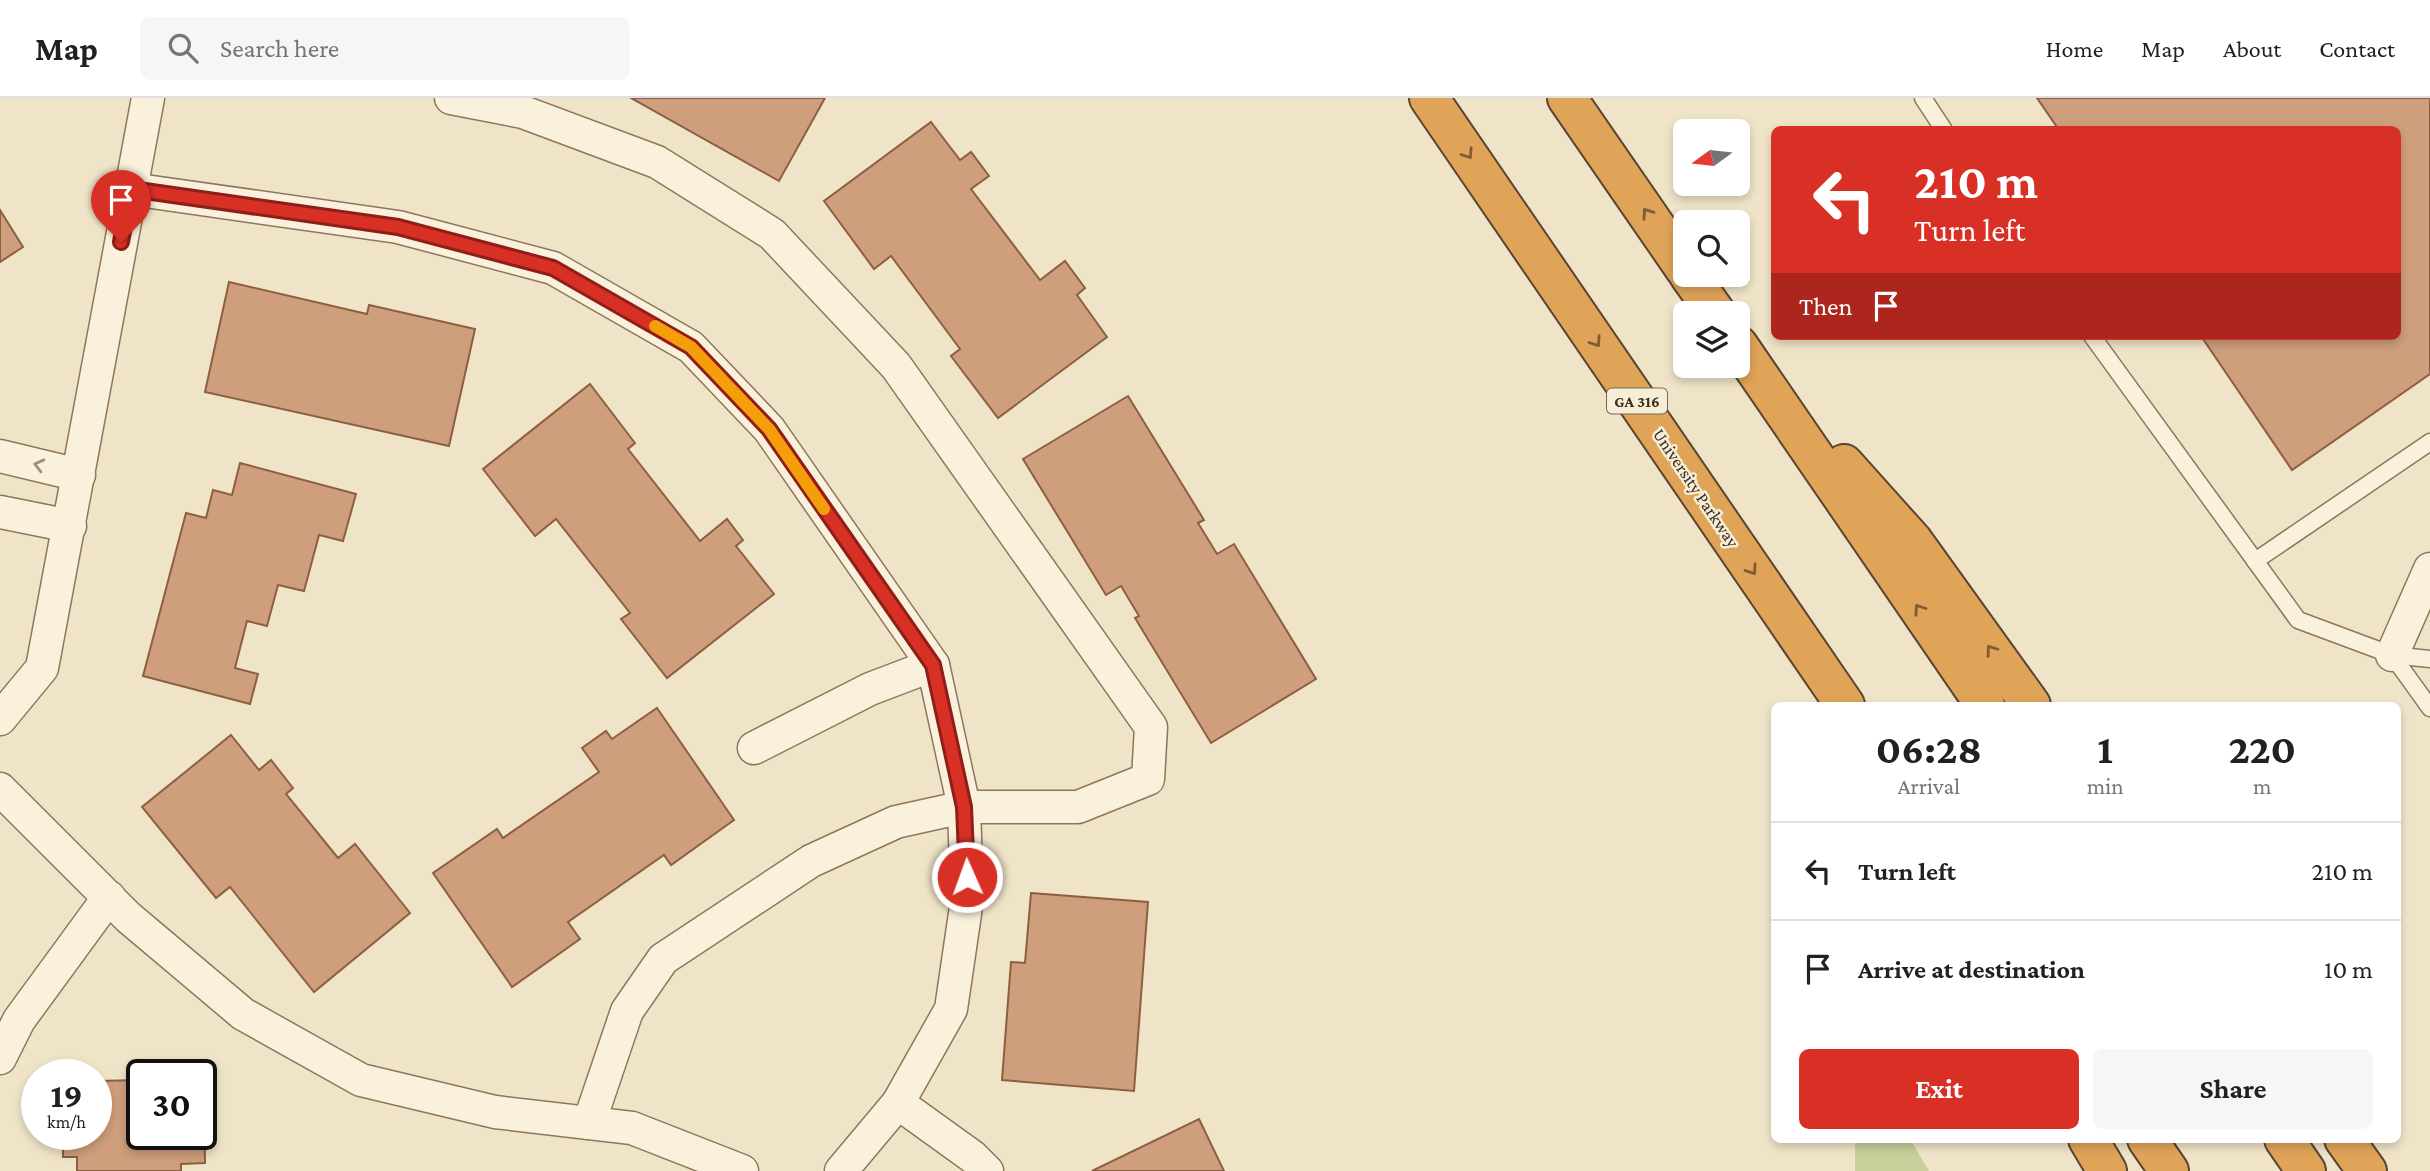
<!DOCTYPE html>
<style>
body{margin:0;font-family:"Crimson Pro",serif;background:#f6f6f6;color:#202124;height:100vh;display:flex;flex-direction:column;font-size:26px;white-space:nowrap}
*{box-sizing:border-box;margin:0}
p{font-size:23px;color:#757577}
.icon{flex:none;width:38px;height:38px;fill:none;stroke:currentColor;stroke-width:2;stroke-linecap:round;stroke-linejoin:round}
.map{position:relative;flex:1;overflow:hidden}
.details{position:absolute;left:1771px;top:604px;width:630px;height:441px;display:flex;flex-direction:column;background:#fff;border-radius:10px;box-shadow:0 4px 10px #0003}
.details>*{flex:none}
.guide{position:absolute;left:1771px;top:28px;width:630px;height:214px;border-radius:10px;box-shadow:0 4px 10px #0003;background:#d93025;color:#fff;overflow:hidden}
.needle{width:46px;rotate:255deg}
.buttons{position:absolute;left:1673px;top:21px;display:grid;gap:14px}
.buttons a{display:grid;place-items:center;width:77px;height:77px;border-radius:10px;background:#fff;box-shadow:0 4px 10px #0003;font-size:35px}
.speed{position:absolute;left:21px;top:961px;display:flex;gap:14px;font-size:35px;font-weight:700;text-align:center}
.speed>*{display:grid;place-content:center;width:91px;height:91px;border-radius:50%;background:#fff;box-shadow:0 4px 10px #0003;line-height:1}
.speed small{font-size:18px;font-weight:400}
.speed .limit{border:4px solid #111;border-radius:10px;background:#fff;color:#111}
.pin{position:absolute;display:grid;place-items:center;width:60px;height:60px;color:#fff;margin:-72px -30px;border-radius:50% 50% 50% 0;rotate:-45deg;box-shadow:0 0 7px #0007}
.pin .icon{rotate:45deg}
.me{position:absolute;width:77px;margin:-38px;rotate:358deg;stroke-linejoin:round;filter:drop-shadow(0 0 5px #0008)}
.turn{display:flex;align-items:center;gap:24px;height:147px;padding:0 28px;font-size:32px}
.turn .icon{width:91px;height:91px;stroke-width:2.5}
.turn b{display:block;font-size:49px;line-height:60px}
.then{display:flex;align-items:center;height:66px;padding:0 28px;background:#0003;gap:14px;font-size:26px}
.eta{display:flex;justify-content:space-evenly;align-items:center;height:119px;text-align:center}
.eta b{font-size:42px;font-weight:700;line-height:49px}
.cta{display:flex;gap:14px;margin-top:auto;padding:14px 28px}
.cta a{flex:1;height:80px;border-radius:10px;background:#d93025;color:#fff;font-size:28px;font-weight:700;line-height:80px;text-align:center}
.cta a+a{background:#f6f6f6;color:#202124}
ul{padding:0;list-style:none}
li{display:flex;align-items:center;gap:21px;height:98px;padding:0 28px;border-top:2px solid #e0e0e0}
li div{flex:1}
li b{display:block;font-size:26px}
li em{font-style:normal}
header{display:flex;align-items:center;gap:42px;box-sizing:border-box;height:98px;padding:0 35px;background:#fff;border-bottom:2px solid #e0e0e0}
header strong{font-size:33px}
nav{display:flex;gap:38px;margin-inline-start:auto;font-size:24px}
.search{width:490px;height:63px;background:#f6f6f6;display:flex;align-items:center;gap:18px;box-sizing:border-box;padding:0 24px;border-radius:10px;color:#757577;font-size:26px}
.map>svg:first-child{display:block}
.green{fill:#c9cf9b}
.building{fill:#cf9f7d;stroke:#8d5f41;stroke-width:2}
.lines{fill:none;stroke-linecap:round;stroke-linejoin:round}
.service-casing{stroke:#8d765c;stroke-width:19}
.minor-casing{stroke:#8d765c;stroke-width:35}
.motorway-casing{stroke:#5b4430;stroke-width:42}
.service{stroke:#faf1dc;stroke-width:16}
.minor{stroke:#faf1dc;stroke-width:32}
.motorway{stroke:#e0a458;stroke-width:38}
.oneway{stroke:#7e5d36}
.oneway2{stroke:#9c907e}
.route-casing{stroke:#8d1f18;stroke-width:18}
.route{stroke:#d93025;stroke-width:12}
.slow{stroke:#f59e0b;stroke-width:12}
.labels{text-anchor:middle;stroke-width:5;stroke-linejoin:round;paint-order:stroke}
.shield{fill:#f7eed8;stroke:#756857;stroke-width:2}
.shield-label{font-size:16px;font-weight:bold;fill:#3d2e20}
.street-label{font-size:18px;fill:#3d2e20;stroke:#f7eed8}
</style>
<header>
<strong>Map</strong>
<div class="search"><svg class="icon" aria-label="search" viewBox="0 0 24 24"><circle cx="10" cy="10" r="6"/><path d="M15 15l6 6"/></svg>Search here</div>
<nav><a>Home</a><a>Map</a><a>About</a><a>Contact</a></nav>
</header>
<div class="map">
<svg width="2430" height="1073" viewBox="0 0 2430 1073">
<rect width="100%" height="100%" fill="#f0e4c8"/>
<!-- green -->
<path class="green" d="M1855,1041H1910L1929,1073H1855Z"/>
<!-- building -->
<g class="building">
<path d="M631,0H825L779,83Z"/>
<path d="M2037,0H2430V276L2292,372L2201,238H2398V32H2059Z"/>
<path d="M931,24L960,62L971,54L989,78L971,91L1040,182L1065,163L1085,190L1077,197L1107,239L998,320L951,258L960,251L891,158L874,171L824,103Z"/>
<path d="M0,112L23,149L0,164Z"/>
<path d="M229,184L367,216L369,207L475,231L449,348L205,294Z"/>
<path d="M590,286L635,345L628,351L700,443L727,421L743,442L736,448L774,496L667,580L621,521L630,515L556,421L535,438L483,371Z"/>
<path d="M1128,298L1204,422L1198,425L1217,456L1234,446L1316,581L1211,645L1135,520L1139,518L1121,488L1106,497L1023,361Z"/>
<path d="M240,365L356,396L343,443L319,437L304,493L278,487L267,528L247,523L235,570L258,576L250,606L143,578L186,415L206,420L213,392L232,397Z"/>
<path d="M657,610L734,722L671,767L664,757L568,824L580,841L512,889L433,775L497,731L503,740L599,674L582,650L606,633L612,641Z"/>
<path d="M231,637L259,672L271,662L293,690L286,696L338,760L355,746L410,815L314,894L230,789L216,800L142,709Z"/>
<path d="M1031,795L1148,804L1134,993L1002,982L1011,864L1025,865Z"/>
<path d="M201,981H204L205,1065L181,1066V1073H77V1059H63V1036H96V983L142,982V1036H201Z"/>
<path d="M1199,1021L1224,1073H1092Z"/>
</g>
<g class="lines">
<!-- service casing -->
<g class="service-casing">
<g id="service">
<path d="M1923,0L1944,32"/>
<path d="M2092,238L2298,522L2392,557L2430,561"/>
<path d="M2255,463L2430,344"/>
<path d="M2392,557L2430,610"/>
</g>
</g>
<!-- minor casing -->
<g class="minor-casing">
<g id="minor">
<path d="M131,91L398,129L553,170L691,249L769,331L933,567L964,709H1078L1148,681L1151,629L896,268L772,136L657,64L523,14L451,0"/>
<path d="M0,358L79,377"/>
<path d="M0,414L70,428"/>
<path d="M2392,557L2430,471"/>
<path d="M0,621L42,570L148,0"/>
<path d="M754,650L870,591L933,567"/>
<path d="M0,691L128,819L243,916L361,982L495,1014L632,1030L742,1073"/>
<path d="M0,960L19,922L109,799"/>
<path d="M589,1025L627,913L663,861L811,763L896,724L964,709L967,802L951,911L898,1005"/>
<path d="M841,1073L898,1005L973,1059L987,1073"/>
</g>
</g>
<!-- motorway casing -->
<g class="motorway-casing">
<g id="motorway">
<path d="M1429,0L1845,607"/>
<path d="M1567,0L1685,171"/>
<path d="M1689,177L1716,215"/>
<path d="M1738,247L1985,607"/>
<path d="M1844,366L1913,443L2031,607"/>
<path d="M2088,1041L2107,1073"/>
<path d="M2147,1041L2169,1073"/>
<path d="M2284,1041L2306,1073"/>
<path d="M2344,1041L2367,1073"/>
</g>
</g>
<!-- service -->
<use href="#service" class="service"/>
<!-- minor -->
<use href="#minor" class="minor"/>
<!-- motorway -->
<use href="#motorway" class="motorway"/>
</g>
<!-- one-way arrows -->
<defs><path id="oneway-chevron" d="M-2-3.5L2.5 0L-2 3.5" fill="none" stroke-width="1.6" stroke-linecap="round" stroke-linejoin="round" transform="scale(1.75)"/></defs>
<g class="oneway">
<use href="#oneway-chevron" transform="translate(1468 56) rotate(56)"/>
<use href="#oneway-chevron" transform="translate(1647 115) rotate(-125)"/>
<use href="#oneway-chevron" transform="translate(1596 244) rotate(56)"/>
<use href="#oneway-chevron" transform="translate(1752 472) rotate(56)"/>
<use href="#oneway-chevron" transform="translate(1919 511) rotate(-124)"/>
<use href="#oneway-chevron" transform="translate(1991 552) rotate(-126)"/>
</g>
<use class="oneway2" href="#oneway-chevron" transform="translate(39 367) rotate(-166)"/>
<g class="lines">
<!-- route casing -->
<g class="route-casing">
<path id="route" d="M121,144L131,91L398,129L553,170L691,249L769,331L933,567L964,709L967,779"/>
</g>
<!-- route -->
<use href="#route" class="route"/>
<!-- slow -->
<path class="slow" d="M655,228L691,249L769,331L824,411"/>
</g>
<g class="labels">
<!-- shield labels -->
<rect class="shield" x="1607" y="290.5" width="60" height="25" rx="5"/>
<g class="shield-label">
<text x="1637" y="309">GA 316</text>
</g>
<!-- street labels -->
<g class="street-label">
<text transform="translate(1696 390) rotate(56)" y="6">University Parkway</text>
</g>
</g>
</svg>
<div class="buttons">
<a><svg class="needle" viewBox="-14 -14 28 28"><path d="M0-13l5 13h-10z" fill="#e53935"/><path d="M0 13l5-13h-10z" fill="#757577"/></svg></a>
<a><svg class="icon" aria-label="search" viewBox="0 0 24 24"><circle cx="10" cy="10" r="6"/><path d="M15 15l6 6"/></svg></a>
<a><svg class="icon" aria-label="layers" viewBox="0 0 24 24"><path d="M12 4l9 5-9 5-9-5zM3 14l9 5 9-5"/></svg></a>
</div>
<div class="speed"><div>19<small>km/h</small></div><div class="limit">30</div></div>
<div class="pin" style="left:121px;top:144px;background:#d93025"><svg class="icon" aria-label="arrive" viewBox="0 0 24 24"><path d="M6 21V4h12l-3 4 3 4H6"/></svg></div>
<svg class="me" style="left:967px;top:779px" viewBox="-20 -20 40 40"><circle r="17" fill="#d93025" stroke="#fff" stroke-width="3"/><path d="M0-11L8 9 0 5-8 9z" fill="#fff"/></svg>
<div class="guide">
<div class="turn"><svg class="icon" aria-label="left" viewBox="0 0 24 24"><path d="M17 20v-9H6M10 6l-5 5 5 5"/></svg><div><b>210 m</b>Turn left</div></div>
<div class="then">Then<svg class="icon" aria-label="arrive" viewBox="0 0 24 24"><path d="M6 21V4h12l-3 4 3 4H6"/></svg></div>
</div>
<section class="details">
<div class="eta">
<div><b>06:28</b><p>Arrival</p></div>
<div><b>1</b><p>min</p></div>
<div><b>220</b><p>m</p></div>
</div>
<ul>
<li><svg class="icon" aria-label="left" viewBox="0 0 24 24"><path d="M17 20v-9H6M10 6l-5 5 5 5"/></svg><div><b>Turn left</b></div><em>210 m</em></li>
<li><svg class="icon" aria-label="arrive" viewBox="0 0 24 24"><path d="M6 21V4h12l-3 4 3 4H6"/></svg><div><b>Arrive at destination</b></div><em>10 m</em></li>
</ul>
<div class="cta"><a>Exit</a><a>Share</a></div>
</section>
</div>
